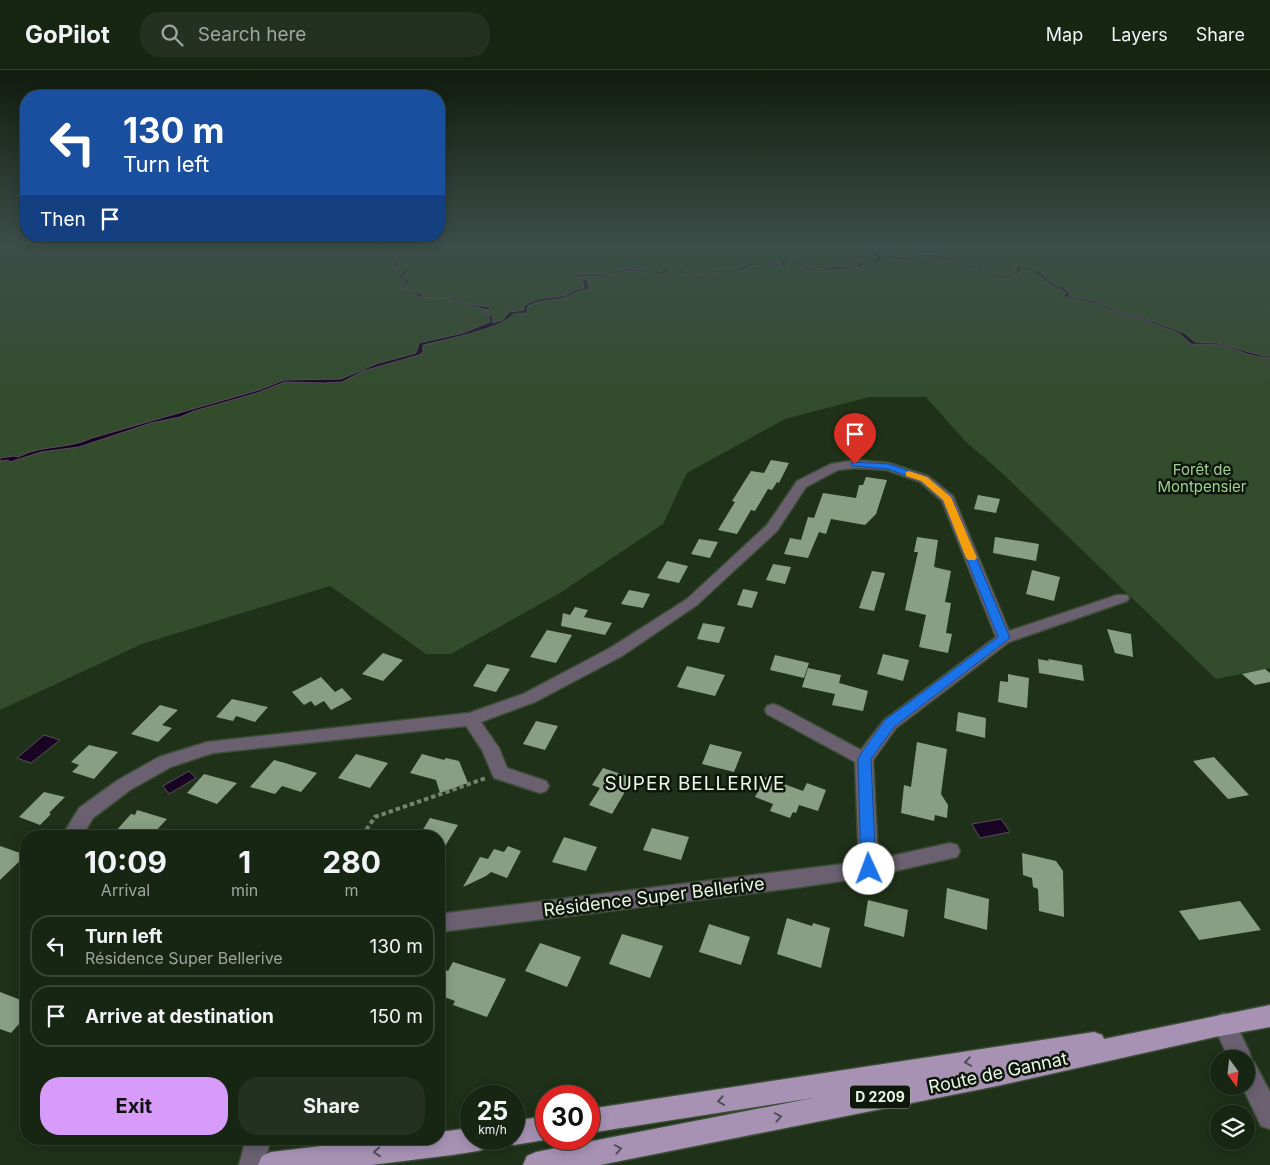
<!DOCTYPE html>
<meta charset="utf-8">
<style>
body{margin:0;font-family:Inter,sans-serif;background:#243121;color:#f1f3f6;height:100vh;display:flex;flex-direction:column;font-size:19px;white-space:nowrap}
*{box-sizing:border-box;margin:0}
p{font-size:16px;color:#9ea5a0}
.icon{flex:none;width:28px;height:28px;fill:none;stroke:currentColor;stroke-width:2;stroke-linecap:round;stroke-linejoin:round}
.map{position:relative;flex:1;overflow:hidden}
.details{position:absolute;left:20px;top:760px;width:425px;height:315px;display:flex;flex-direction:column;background:#172513;border-radius:20px;box-shadow:0 2px 12px #0003,0 0 0 1px #364233}
.details>*{flex:none}
.banner{position:absolute;left:20px;top:20px;width:425px;height:152px;border-radius:20px;box-shadow:0 2px 12px #0003,0 0 0 1px #364233;background:#1a4fa0;color:#fff;overflow:hidden}
.needle{width:32px;rotate:165deg}
.fabs{position:absolute;left:1210px;top:980px;display:grid;gap:10px}
.fabs a{display:grid;place-items:center;width:45px;height:45px;border-radius:50%;background:#172513;box-shadow:0 2px 12px #0003,0 0 0 1px #364233;font-size:25px}
.speed{position:absolute;left:460px;top:1015px;display:flex;gap:10px;font-size:25px;font-weight:700;text-align:center}
.speed>*{display:grid;place-content:center;width:65px;height:65px;border-radius:50%;background:#172513;box-shadow:0 2px 12px #0003,0 0 0 1px #364233;line-height:1}
.speed small{font-size:12px;font-weight:400}
.speed .limit{border:8px solid #d22;background:#fff;color:#111}
.pin{position:absolute;display:grid;place-items:center;width:42px;height:42px;color:#fff;margin:-51px -21px;border-radius:50% 50% 50% 0;rotate:-45deg;box-shadow:0 0 5px #0007}
.pin .icon{rotate:45deg}
.me{position:absolute;width:55px;margin:-28px;rotate:358deg;stroke-linejoin:round;filter:drop-shadow(0 0 4px #0008)}
.turn{display:flex;align-items:center;gap:18px;height:105px;padding:0 20px;font-size:22px}
.turn .icon{width:65px;height:65px;stroke-width:2.5}
.turn b{display:block;font-size:35px;line-height:42px}
.then{display:flex;align-items:center;height:48px;padding:0 20px;background:#0003;gap:10px;font-size:19px}
.eta{display:flex;justify-content:space-evenly;align-items:center;height:85px;text-align:center}
.eta b{font-size:30px;font-weight:700;line-height:35px}
.action{display:flex;gap:10px;margin-top:auto;padding:10px 20px}
.action a{flex:1;height:58px;border-radius:20px;background:#d79bf9;color:#111;font-size:20px;font-weight:700;line-height:58px;text-align:center}
.action a+a{background:#243121;color:#f1f3f6}
ul{padding:0;list-style:none}
li{display:flex;align-items:center;gap:15px;height:62px;margin:0 10px 8px;padding:0 10px;border:2px solid #364233;border-radius:20px}
li div{flex:1}
li b{display:block;font-size:19px}
li em{font-style:normal}
header{display:flex;align-items:center;gap:30px;box-sizing:border-box;height:70px;padding:0 25px;background:#172513;border-bottom:1px solid #364233}
header strong{font-size:24px}
nav{display:flex;gap:28px;margin-inline-start:auto;font-size:18px}
.search{width:350px;height:45px;background:#243121;display:flex;align-items:center;gap:12px;box-sizing:border-box;padding:0 18px;border-radius:20px;color:#9ea5a0;font-size:19px}
.map>svg:first-child{display:block}
.green{fill:#334c2c}
.water{fill:#190523;stroke:#584e5e}
.building{fill:#899f83}
.lines{fill:none;stroke-linecap:round;stroke-linejoin:round}
.street-casing{stroke:#3c4d36;stroke-width:3}
.primary-casing{stroke:#3c4d36;stroke-width:3}
.path{stroke:#73836e;stroke-width:4;stroke-dasharray:4.5 3;stroke-linecap:butt}
.street{fill:#6a6070;fill-rule:evenodd}
.primary{fill:#a792b4;fill-rule:evenodd}
.oneway{stroke:#534e58}
.route{fill:#1a73e8;stroke:#114b97}
.slow{fill:#f59e0b}
.labels{text-anchor:middle;stroke-width:5;stroke-linejoin:round;paint-order:stroke}
.shield{fill:#0f170c;stroke:#a9b4a5;stroke-width:1}
.shield-label{font-size:14px;font-weight:bold;fill:#ebf7e7}
.park-label{font-size:15px;fill:#a2cf95;stroke:#0f170c}
.near-street-label{font-size:18px;fill:#ebf7e7;stroke:#0f170c}
.near-neighbourhood-label{font-size:19px;letter-spacing:1px;fill:#ebf7e7;stroke:#0f170c}
</style>
<header>
<strong>GoPilot</strong>
<div class="search"><svg class="icon" aria-label="search" viewBox="0 0 24 24"><circle cx="10" cy="10" r="6"/><path d="M15 15l6 6"/></svg>Search here</div>
<nav><a>Map</a><a>Layers</a><a>Share</a></nav>
</header>
<div class="map">
<svg width="1270" height="1095" viewBox="0 0 1270 1095">
<rect width="100%" height="100%" fill="#1f3119"/>
<!-- green -->
<path class="green" d="M0,174H1270V598L1216,609L1001,402L966,372L926,327H869L785,349L687,403L663,454L560,523L451,584H426L330,516L142,574L0,640Z"/>
<!-- water -->
<g class="water">
<path d="M373,174C379,176 379,178 383,182C388,186 395,187 400,191L397,196L409,199V201L402,207L410,212L402,218L420,223L424,227L439,229L453,227L460,232L488,237L491,239L484,242L493,247L492,253L503,250L509,242L524,240V236C537,226 551,229 566,225C573,222 576,218 584,218L582,210L570,206L582,204H603L628,198L660,202L666,198L699,204L720,200H736L749,193L781,195V190H794L811,199L820,200L838,196L853,197L861,192L875,191L877,188L872,183L886,184L902,188L926,184L976,189L981,191L983,196H973L976,199L1005,206L1017,201L1014,196C1037,195 1039,205 1056,215C1062,218 1065,218 1069,223V226L1099,232L1112,240L1152,251L1184,263L1195,272L1217,273L1263,286H1270V288C1253,288 1236,279 1219,275C1210,273 1200,275 1191,274L1179,263L1147,251L1110,241L1099,234L1066,227L1063,226L1066,223C1061,219 1057,218 1052,215C1039,208 1037,200 1021,198V202L1005,208C999,207 973,200 969,196L979,194V191L975,190L943,189L926,186L914,188L911,190H898L878,184L883,188C878,196 871,194 864,193L863,196C853,199 816,203 807,200C800,197 796,192 789,190L786,191L787,195L783,197L753,195L737,202H722L693,205L669,200L666,203L661,204L629,200L603,206L576,207L588,210V215L590,219C582,220 579,221 571,225C559,232 542,228 528,236L527,243L513,244C505,258 440,271 423,275V282L419,285L363,301L342,312L325,313L285,312L257,323L194,341L180,347L151,353L79,377L41,382L10,392L8,390L0,391V388L14,386L18,387C44,374 66,380 92,368L259,320L284,310L341,309L376,294L416,283L419,273L463,263L490,252L489,246L481,242L487,240L456,231L451,228L438,229L420,227L414,222L400,218L406,213L399,205L406,201L393,196L397,191L380,182Z"/>
<path d="M44,665L60,670L31,693L17,688Z"/>
<path d="M189,701L196,708L169,724L163,716Z"/>
<path d="M1001,749L1010,762L980,768L972,754Z"/>
</g>
<!-- building -->
<g class="building">
<path d="M771,390L789,393L779,413L777,412L772,420L768,419L755,441L751,440L737,464L718,460L735,432L732,431L751,401L764,403Z"/>
<path d="M866,407L887,410L876,444L865,455L831,449L826,464L819,462L808,488L784,484L790,468L801,470L808,447L814,448L823,423L856,428L859,415H863Z"/>
<path d="M978,425L1000,429L996,443L974,439Z"/>
<path d="M917,467L938,470L934,497L951,501L945,532L951,533L946,563L952,564L948,583L919,577L926,545L905,540L918,482H914Z"/>
<path d="M995,467L1039,474L1036,491L993,483Z"/>
<path d="M699,469L718,472L710,488L691,484Z"/>
<path d="M667,491L688,496L679,513L657,508Z"/>
<path d="M773,494L791,497L785,514L766,510Z"/>
<path d="M1032,500L1060,507L1054,531L1026,524Z"/>
<path d="M872,501L885,503L874,541L859,538Z"/>
<path d="M743,519L758,522L752,538L737,535Z"/>
<path d="M629,520L650,524L643,538L621,534Z"/>
<path d="M575,537L588,540L584,547L612,553L605,565L561,556L563,543L570,545Z"/>
<path d="M703,553L725,557L719,573L697,569Z"/>
<path d="M1107,559L1131,564L1133,587L1115,583Z"/>
<path d="M547,560L572,565L556,593L530,587Z"/>
<path d="M383,583L403,590L383,611L362,604Z"/>
<path d="M883,584L909,590L903,611L877,604Z"/>
<path d="M775,585L809,593L804,608L770,600Z"/>
<path d="M1038,589L1049,591L1048,589L1082,595L1084,611L1039,603Z"/>
<path d="M487,594L510,599L496,622L473,616Z"/>
<path d="M687,596L725,605L715,626L677,617Z"/>
<path d="M808,598L841,605L839,613L868,621L863,641L832,635L835,624L802,617Z"/>
<path d="M1265,599L1270,603V612L1255,615L1242,604Z"/>
<path d="M1008,604L1029,608L1027,638L998,632L1000,611L1008,612Z"/>
<path d="M321,607L335,622L342,618L352,629L331,640L324,631L315,636L311,631L304,635L292,622Z"/>
<path d="M232,629L268,637L255,652L236,646L233,651L216,647Z"/>
<path d="M160,635L178,640L162,655L172,658L158,672L131,664Z"/>
<path d="M958,642L986,648L985,668L956,661Z"/>
<path d="M536,651L558,656L545,680L523,674Z"/>
<path d="M917,672L947,679L941,724L948,735L947,748L935,745L934,751L901,743L904,715L911,717Z"/>
<path d="M710,674L742,682L734,702L702,694Z"/>
<path d="M89,675L118,682L94,709L72,702L79,695L71,692Z"/>
<path d="M356,684L388,693L370,718L338,708Z"/>
<path d="M422,684L444,690L446,688L459,691L468,713L440,723L436,710L410,703Z"/>
<path d="M1214,687L1249,725L1228,729L1193,691Z"/>
<path d="M274,690L285,693L317,703L301,722L282,716L275,724L250,717Z"/>
<path d="M603,698L633,708L612,744L589,735L600,718L592,715Z"/>
<path d="M204,704L237,713L217,734L187,723Z"/>
<path d="M765,707L803,721L807,713L826,720L818,741L799,735L796,743L793,742L790,748L770,741L773,734L755,727Z"/>
<path d="M44,722L65,727L49,743L51,744L40,755L19,747Z"/>
<path d="M137,740L167,749L151,766H130L115,762L131,744L135,745Z"/>
<path d="M430,748L458,755L439,786V766H419Z"/>
<path d="M652,758L689,767L681,790L643,780Z"/>
<path d="M564,767L597,777L586,801L552,792Z"/>
<path d="M0,776L26,785L0,810Z"/>
<path d="M508,776L521,781L507,808L491,802L486,806L463,817L480,787L488,789L494,779L504,782Z"/>
<path d="M1022,783L1056,791L1063,801L1064,847L1039,841L1038,819L1033,817L1032,808L1023,805Z"/>
<path d="M947,818L989,829L987,860L944,848Z"/>
<path d="M868,830L908,840L904,867L864,856Z"/>
<path d="M1240,831L1261,860L1199,870L1179,841Z"/>
<path d="M787,848L812,856L813,853L830,858L821,898L777,884Z"/>
<path d="M709,854L750,867L741,895L699,882Z"/>
<path d="M622,864L663,876L650,908L609,894Z"/>
<path d="M540,873L581,887L567,917L525,901Z"/>
<path d="M453,892L506,909L487,947L453,935L455,931L439,925V898L448,901Z"/>
<path d="M0,922L26,932V946L11,963L0,959Z"/>
</g>
<g class="lines">
<!-- street casing -->
<g class="street-casing">
<g id="street">
<path d="M855,390L889,393L928,406L953,426L1009,561L1117,525H1127L1129,528L1127,531L1009,572L896,658L873,690L878,789L950,773L957,775L960,781L957,787L869,807L794,818L439,862V844L859,792L855,692L767,644L765,640L767,636L773,634L779,636L861,680L884,650L996,567L942,431L920,412L887,400L855,398L838,400L806,417L777,461L697,535L622,586L535,632L481,652L499,678L507,698L546,711L549,716L546,721L540,723L494,708L482,680L466,656L213,683L171,697L130,720L93,748L82,766H62L79,738L118,710L159,687L207,672L469,643L523,624L610,578L687,529L767,455L797,411L831,394Z"/>
<path d="M1224,943L1232,946L1249,981L1252,991L1254,992L1270,1022V1059L1261,1056L1242,1016H1246V989H1229L1213,954L1216,946Z"/>
<path d="M246,1069H270L265,1095H239Z"/>
<path d="M320,1069H344L342,1086L338,1095H304L308,1086L318,1079Z"/>
</g>
</g>
<!-- primary casing -->
<g class="primary-casing">
<g id="primary">
<path d="M1270,935V957L1215,967L997,1016L600,1095H523L527,1086L536,1082L813,1028L589,1063V1039L1094,962L1102,965L1104,969Z"/>
<path d="M546,1046V1069H550L514,1075L505,1072L504,1069H514V1051Z"/>
<path d="M471,1058V1069H490L487,1078L478,1081L452,1085L371,1095H258L262,1086L271,1082L381,1069H439V1062Z"/>
</g>
</g>
<!-- path -->
<path class="path" d="M362,766L375,747L486,708"/>
<!-- street -->
<use href="#street" class="street"/>
<!-- primary -->
<use href="#primary" class="primary"/>
</g>
<!-- one-way arrows -->
<defs><path id="oneway-chevron" d="M-2-3.5L2.5 0L-2 3.5" fill="none" stroke-width="1.6" stroke-linecap="round" stroke-linejoin="round" transform="scale(1.25)"/></defs>
<g class="oneway">
<use href="#oneway-chevron" transform="translate(968 992) rotate(171)"/>
<use href="#oneway-chevron" transform="translate(721 1031) rotate(171)"/>
<use href="#oneway-chevron" transform="translate(778 1047) rotate(-11)"/>
<use href="#oneway-chevron" transform="translate(618 1079) rotate(-11)"/>
<use href="#oneway-chevron" transform="translate(377 1082) rotate(175)"/>
</g>
<!-- sky -->
<linearGradient id="sky" x2="0" y2="1"><stop stop-color="#111b0e"/><stop offset="0.53" stop-color="#3c4e49"/><stop offset="1" stop-color="#3c4e49" stop-opacity="0"/></linearGradient>
<rect width="1270" height="327" fill="url(#sky)"/>
<!-- route -->
<path class="route" d="M855,392L889,394L927,407L951,427L1010,568L894,657L871,689L876,799L874,803L869,805L863,803L861,799L858,689L860,685L885,650L998,567L943,430L921,411L888,399L852,396L850,394Z"/>
<!-- slow -->
<path class="slow" d="M909,401L927,407L951,427L977,488L975,490H968L966,488L943,430L921,411L906,406V402Z"/>
<g class="labels">
<!-- shield labels -->
<rect class="shield" x="850" y="1015.5" width="60" height="23" rx="4"/>
<g class="shield-label">
<text x="880" y="1032">D 2209</text>
</g>
<!-- park labels -->
<g class="park-label">
<text x="1202" y="405">Forêt de<tspan x="1202" dy="17">Montpensier</tspan></text>
</g>
<!-- near-street labels -->
<g class="near-street-label">
<text transform="translate(654 827) rotate(-7)" y="6">Résidence Super Bellerive</text>
<text transform="translate(998 1003) rotate(-12)" y="6">Route de Gannat</text>
</g>
<!-- near-neighbourhood labels -->
<g class="near-neighbourhood-label">
<text x="695" y="720">SUPER BELLERIVE</text>
</g>
</g>
</svg>
<div class="fabs">
<a><svg class="needle" viewBox="-14 -14 28 28"><path d="M0-13l5 13h-10z" fill="#e53935"/><path d="M0 13l5-13h-10z" fill="#9ea5a0"/></svg></a>
<a><svg class="icon" aria-label="layers" viewBox="0 0 24 24"><path d="M12 4l9 5-9 5-9-5zM3 14l9 5 9-5"/></svg></a>
</div>
<div class="speed"><div>25<small>km/h</small></div><div class="limit">30</div></div>
<div class="pin" style="left:855px;top:394px;background:#d93025"><svg class="icon" aria-label="arrive" viewBox="0 0 24 24"><path d="M6 21V4h12l-3 4 3 4H6"/></svg></div>
<svg class="me" style="left:869px;top:799px" viewBox="-20 -20 40 40"><circle r="19" fill="#fff"/><path d="M0-13L10 11 0 6-10 11z" fill="#1a73e8"/></svg>
<div class="banner">
<div class="turn"><svg class="icon" aria-label="left" viewBox="0 0 24 24"><path d="M17 20v-9H6M10 6l-5 5 5 5"/></svg><div><b>130 m</b>Turn left</div></div>
<div class="then">Then<svg class="icon" aria-label="arrive" viewBox="0 0 24 24"><path d="M6 21V4h12l-3 4 3 4H6"/></svg></div>
</div>
<section class="details">
<div class="eta">
<div><b>10:09</b><p>Arrival</p></div>
<div><b>1</b><p>min</p></div>
<div><b>280</b><p>m</p></div>
</div>
<ul>
<li><svg class="icon" aria-label="left" viewBox="0 0 24 24"><path d="M17 20v-9H6M10 6l-5 5 5 5"/></svg><div><b>Turn left</b><p>Résidence Super Bellerive</p></div><em>130 m</em></li>
<li><svg class="icon" aria-label="arrive" viewBox="0 0 24 24"><path d="M6 21V4h12l-3 4 3 4H6"/></svg><div><b>Arrive at destination</b></div><em>150 m</em></li>
</ul>
<div class="action"><a>Exit</a><a>Share</a></div>
</section>
</div>
